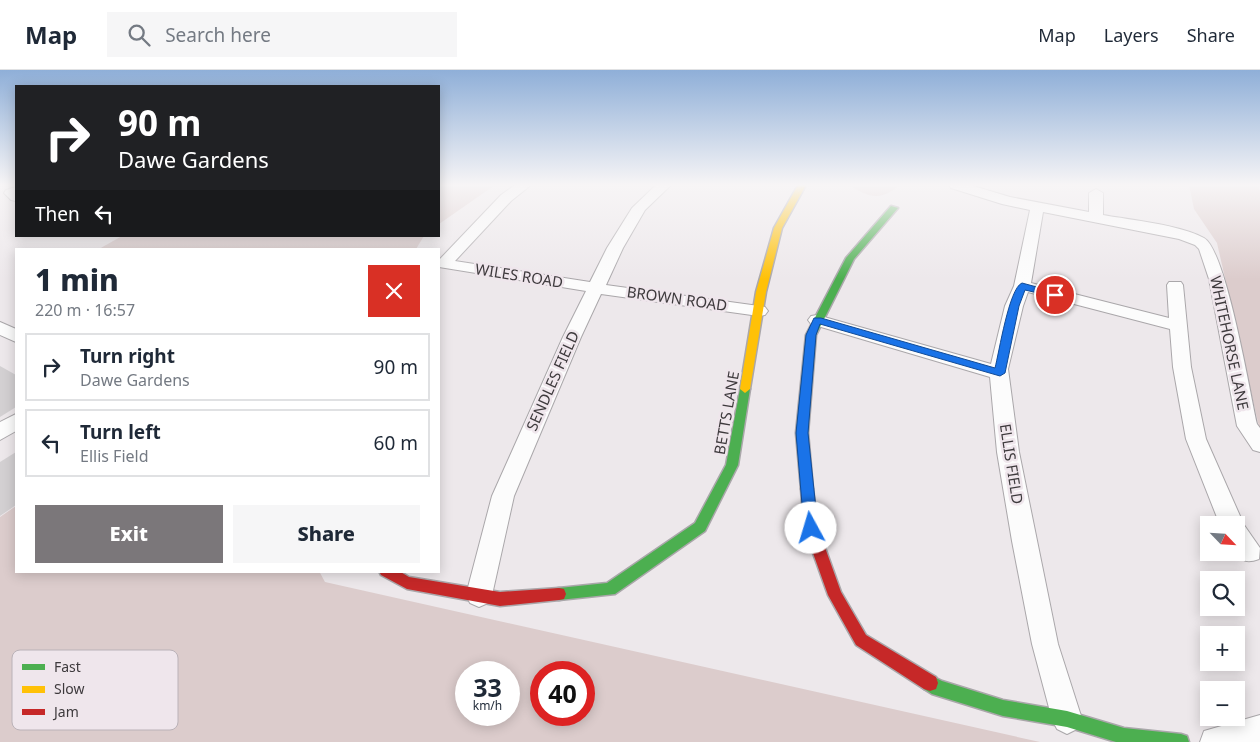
<!DOCTYPE html>
<meta charset="utf-8">
<style>
body{margin:0;font-family:"Noto Sans",sans-serif;background:#f6f6f7;color:#1f2937;height:100vh;display:flex;flex-direction:column;font-size:19px;white-space:nowrap}
*{box-sizing:border-box;margin:0}
p{font-size:16px;color:#747a83}
.icon{flex:none;width:28px;height:28px;fill:none;stroke:currentColor;stroke-width:2;stroke-linecap:round;stroke-linejoin:round}
.map{position:relative;flex:1;overflow:hidden}
.details{position:absolute;left:15px;top:178px;width:425px;height:325px;display:flex;flex-direction:column;background:#fff;border-radius:0px;box-shadow:0 2px 12px #0003}
.details>*{flex:none}
.guide{position:absolute;left:15px;top:15px;width:425px;height:152px;border-radius:0px;box-shadow:0 2px 12px #0003;background:#202124;color:#fff;overflow:hidden}
.needle{width:32px;rotate:115deg}
.buttons{position:absolute;left:1200px;top:446px;display:grid;gap:10px}
.buttons a{display:grid;place-items:center;width:45px;height:45px;border-radius:0px;background:#fff;box-shadow:0 2px 12px #0003;font-size:25px}
.speed{position:absolute;left:455px;top:591px;display:flex;gap:10px;font-size:25px;font-weight:700;text-align:center}
.speed>*{display:grid;place-content:center;width:65px;height:65px;border-radius:50%;background:#fff;box-shadow:0 2px 12px #0003;line-height:1}
.speed small{font-size:12px;font-weight:400}
.speed .limit{border:8px solid #d22;background:#fff;color:#111}
.pin{position:absolute;display:grid;place-items:center;width:42px;height:42px;color:#fff;margin:-21px;border:2px solid #fff;border-radius:50%;box-shadow:0 1px 5px #0007}
.me{position:absolute;width:55px;margin:-28px;rotate:354deg;stroke-linejoin:round;filter:drop-shadow(0 0 4px #0008)}
.turn{display:flex;align-items:center;gap:18px;height:105px;padding:0 20px;font-size:22px}
.turn .icon{width:65px;height:65px;stroke-width:2.5}
.turn b{display:block;font-size:35px;line-height:42px}
.then{display:flex;align-items:center;height:48px;padding:0 20px;background:#0003;gap:10px;font-size:19px}
.round{display:grid;place-items:center;flex:none;width:52px;height:52px;border-radius:0px;background:#f6f6f7}
.summary{display:flex;align-items:center;justify-content:space-between;height:85px;padding:0 20px}
h1{font-size:30px;font-weight:800;line-height:38px}
.action{display:flex;gap:10px;margin-top:auto;padding:10px 20px}
.action a{flex:1;height:58px;border-radius:0px;background:#7b777a;color:#fff;font-size:20px;font-weight:800;line-height:58px;text-align:center}
.action a+a{background:#f6f6f7;color:#1f2937}
ul{padding:0;list-style:none}
li{display:flex;align-items:center;gap:15px;height:68px;margin:0 10px 8px;padding:0 10px;border:2px solid #e0e1e3;border-radius:0px}
li div{flex:1}
li b{display:block;font-size:19px}
li em{font-style:normal}
header{display:flex;align-items:center;gap:30px;box-sizing:border-box;height:70px;padding:0 25px;background:#fff;border-bottom:1px solid #e0e1e3}
header strong{font-size:24px}
nav{display:flex;gap:28px;margin-inline-start:auto;font-size:18px}
.search{width:350px;height:45px;background:#f6f6f7;display:flex;align-items:center;gap:12px;box-sizing:border-box;padding:0 18px;border-radius:0px;color:#747a83;font-size:19px}
.map>svg:first-child{display:block}
.green{fill:#dccccc;fill-rule:evenodd}
.building{fill:#d3d0d2}
.lines{fill:none;stroke-linecap:round;stroke-linejoin:round}
.street-casing{stroke:#aaa7aa;stroke-width:2}
.fast-casing{stroke:#aaa7aa;stroke-width:3}
.slow-casing{stroke:#aaa7aa;stroke-width:3}
.jam-casing{stroke:#aaa7aa;stroke-width:3}
.street{fill:#fcfcfc;fill-rule:evenodd}
.fast{fill:#4caf50;fill-rule:evenodd}
.slow{fill:#ffc107;fill-rule:evenodd}
.jam{fill:#c62828;fill-rule:evenodd}
.route{fill:#1a73e8;stroke:#114b97}
.labels{text-anchor:middle;stroke-width:5;stroke-linejoin:round;paint-order:stroke}
.street-label{font-size:15px;fill:#3e3a3d;stroke:#efe6ec}
.key{fill:#efe6ec;stroke:#bab2b8;stroke-width:1}
.key-label{font-size:14px;fill:#3e3a3d}
</style>
<header>
<strong>Map</strong>
<div class="search"><svg class="icon" aria-label="search" viewBox="0 0 24 24"><circle cx="10" cy="10" r="6"/><path d="M15 15l6 6"/></svg>Search here</div>
<nav><a>Map</a><a>Layers</a><a>Share</a></nav>
</header>
<div class="map">
<svg width="1260" height="672" viewBox="0 0 1260 672">
<rect width="100%" height="100%" fill="#ede8eb"/>
<!-- green -->
<g class="green">
<path d="M439,115H495L439,154Z"/>
<path d="M850,115H899C883,131 867,128 850,115Z"/>
<path d="M1189,115H1258L1260,121V361L1217,173L1194,139Z"/>
<path d="M122,166H424L416,179H99Z"/>
<path d="M16,436V501H319L325,512L1040,672H0V447ZM509,602V645H466V602ZM541,602H584V645H541Z"/>
</g>
<!-- building -->
<g class="building">
<path d="M0,296L16,305V337L0,347Z"/>
<path d="M16,382V435L0,446V392Z"/>
</g>
<g class="lines">
<!-- street casing -->
<g class="street-casing">
<g id="street">
<path d="M515,115H531L511,131L455,191L590,212L607,178L632,138L656,115H671L645,140L623,178L606,215L759,236L765,237L768,241L765,245L759,246L601,224L581,267L514,426L492,525L488,533L479,537L470,533L466,525L492,426L563,267L586,221L439,197V190L501,125Z"/>
<path d="M949,115H970L1010,127L1089,142V123L1096,119L1103,123V145C1131,150 1181,155 1204,168C1226,180 1250,323 1257,354L1260,358V382L1253,380L1237,356L1209,209L1199,179L1195,175L1179,169L1043,142L1031,213L1169,248L1167,215L1169,212H1181L1183,215L1191,297L1206,369L1244,455L1260,478L1259,489C1232,499 1236,472 1236,455H1220L1186,369L1173,297L1170,259L1028,222L1023,236L1008,299L1019,382L1058,574L1082,649L1077,659L1067,664L1057,659L1052,649L1032,574L1012,471L997,382L990,307L811,254L808,250L811,246L817,245L991,294L1005,236L1014,216L1030,140L1002,134L951,118Z"/>
<path d="M16,117V131L11,130L4,123L6,120Z"/>
<path d="M0,252L16,259V272L0,265Z"/>
<path d="M16,344V361L0,370V352Z"/>
<path d="M1260,645V672H1200L1204,661Z"/>
</g>
</g>
<!-- fast casing -->
<g class="fast-casing">
<g id="fast">
<path d="M891,136L898,138L854,189L816,265L808,363L813,419L811,423L807,424L803,423L801,419L796,363L806,265L846,188Z"/>
<path d="M745,315L750,319L738,395L705,461L615,524L559,530L554,529L552,524L554,519L559,518L607,513L695,453L726,395L740,319Z"/>
<path d="M930,605L942,611L1003,630L1067,641L1124,658L1181,664L1187,666L1189,672H1116L1067,657L1003,646L932,624L924,619L922,613L924,607Z"/>
</g>
</g>
<!-- slow casing -->
<g class="slow-casing">
<path id="slow" d="M798,115H806L782,158L766,222L750,319L745,323L740,319L756,222L774,158Z"/>
</g>
<!-- jam casing -->
<g class="jam-casing">
<g id="jam">
<path d="M807,414L811,415L813,419L818,458L841,522L866,565L936,607L938,613L936,619L930,621L924,619L856,575L828,525L804,458L801,419L803,415Z"/>
<path d="M379,501H399L409,507L500,522L559,518L564,519L566,524L564,529L559,530L500,536L407,519L381,505Z"/>
</g>
</g>
<!-- street -->
<use href="#street" class="street"/>
<!-- fast -->
<use href="#fast" class="fast"/>
<!-- slow -->
<use href="#slow" class="slow"/>
<!-- jam -->
<use href="#jam" class="jam"/>
</g>
<!-- sky -->
<linearGradient id="sky" x2="0" y2="1"><stop stop-color="#8fafd8"/><stop offset="0.55" stop-color="#f7f5f6"/><stop offset="1" stop-color="#f7f5f6" stop-opacity="0"/></linearGradient>
<rect width="1260" height="209" fill="url(#sky)"/>
<!-- route -->
<path class="route" d="M1022,213L1059,223L1060,225L1055,227L1025,220L1019,236L1005,303L1000,306L820,254L816,265L808,363L818,458L816,462L811,464L806,462L804,458L796,363L806,265L814,248H821L995,298C999,283 1009,218 1022,213Z"/>
<g class="labels">
<!-- street labels -->
<g class="street-label">
<text transform="translate(519 206) rotate(9)" y="5">WILES ROAD</text>
<text transform="translate(677 229) rotate(8)" y="5">BROWN ROAD</text>
<text transform="translate(1229 273) rotate(78)" y="5">WHITEHORSE LANE</text>
<text transform="translate(553 311) rotate(-66)" y="5">SENDLES FIELD</text>
<text transform="translate(727 343) rotate(-80)" y="5">BETTS LANE</text>
<text transform="translate(1011 394) rotate(81)" y="5">ELLIS FIELD</text>
</g>
</g>
<!-- legend -->
<rect x="12" y="580" width="166" height="80" rx="8" class="key"/>
<rect x="22" y="594" width="23" height="6" fill="#4caf50"/>
<rect x="22" y="616" width="23" height="7" fill="#ffc107"/>
<rect x="22" y="639" width="23" height="6" fill="#c62828"/>
<g class="key-label">
<text x="54" y="602">Fast</text>
<text x="54" y="624">Slow</text>
<text x="54" y="647">Jam</text>
</g>
</svg>
<div class="buttons">
<a><svg class="needle" viewBox="-14 -14 28 28"><path d="M0-13l5 13h-10z" fill="#e53935"/><path d="M0 13l5-13h-10z" fill="#747a83"/></svg></a>
<a><svg class="icon" aria-label="search" viewBox="0 0 24 24"><circle cx="10" cy="10" r="6"/><path d="M15 15l6 6"/></svg></a>
<a>+</a>
<a>−</a>
</div>
<div class="speed"><div>33<small>km/h</small></div><div class="limit">40</div></div>
<div class="pin" style="left:1055px;top:225px;background:#d93025"><svg class="icon" aria-label="arrive" viewBox="0 0 24 24"><path d="M6 21V4h12l-3 4 3 4H6"/></svg></div>
<svg class="me" style="left:811px;top:458px" viewBox="-20 -20 40 40"><circle r="19" fill="#fff"/><path d="M0-13L10 11 0 6-10 11z" fill="#1a73e8"/></svg>
<div class="guide">
<div class="turn"><svg class="icon" aria-label="right" viewBox="0 0 24 24"><path d="M7 20v-9h11M14 6l5 5-5 5"/></svg><div><b>90 m</b>Dawe Gardens</div></div>
<div class="then">Then<svg class="icon" aria-label="left" viewBox="0 0 24 24"><path d="M17 20v-9H6M10 6l-5 5 5 5"/></svg></div>
</div>
<section class="details">
<div class="summary"><div><h1>1 min</h1><p>220 m · 16:57</p></div><a class="round" style="background:#d93025;color:#fff"><svg class="icon" aria-label="close" viewBox="0 0 24 24"><path d="M6 6l12 12M18 6L6 18"/></svg></a></div>
<ul>
<li><svg class="icon" aria-label="right" viewBox="0 0 24 24"><path d="M7 20v-9h11M14 6l5 5-5 5"/></svg><div><b>Turn right</b><p>Dawe Gardens</p></div><em>90 m</em></li>
<li><svg class="icon" aria-label="left" viewBox="0 0 24 24"><path d="M17 20v-9H6M10 6l-5 5 5 5"/></svg><div><b>Turn left</b><p>Ellis Field</p></div><em>60 m</em></li>
</ul>
<div class="action"><a>Exit</a><a>Share</a></div>
</section>
</div>
